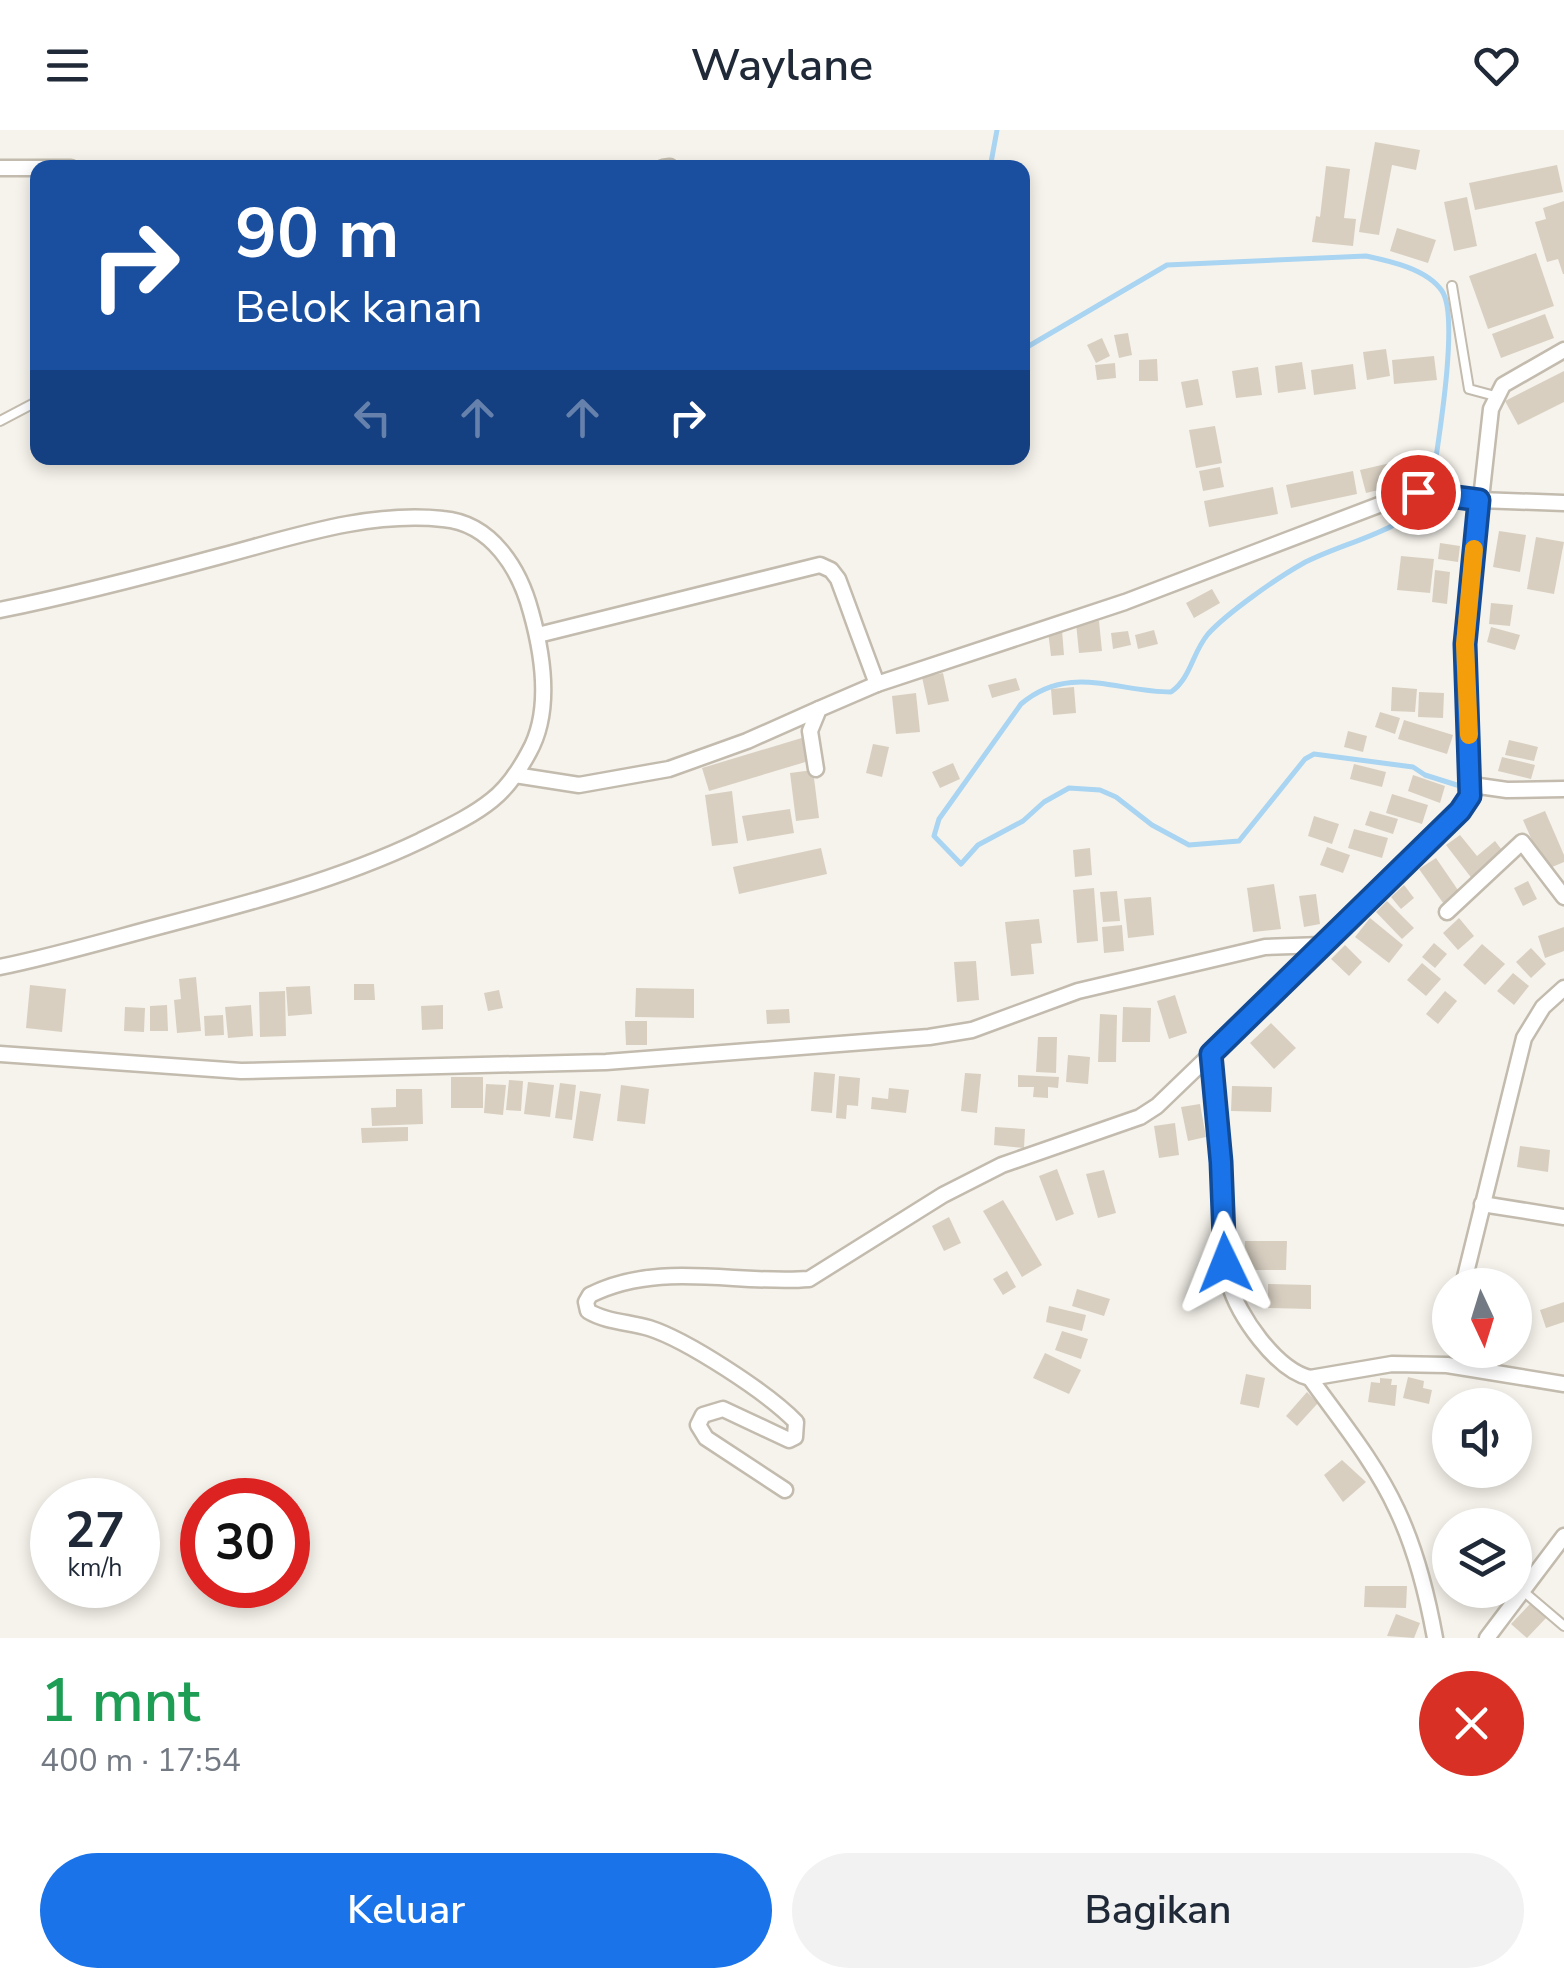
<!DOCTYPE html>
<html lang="id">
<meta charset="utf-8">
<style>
body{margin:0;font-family:"Nunito Sans",sans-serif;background:#f2f2f3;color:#1f2937;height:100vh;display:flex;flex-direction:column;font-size:38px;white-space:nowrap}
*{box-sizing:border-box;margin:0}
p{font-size:32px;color:#747a83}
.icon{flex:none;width:55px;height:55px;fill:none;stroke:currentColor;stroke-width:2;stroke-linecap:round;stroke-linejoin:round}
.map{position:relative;height:1508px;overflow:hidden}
.drawer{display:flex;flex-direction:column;background:#fff;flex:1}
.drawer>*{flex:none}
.top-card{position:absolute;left:30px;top:30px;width:1000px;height:305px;border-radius:20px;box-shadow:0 5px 15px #0003;background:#1a4fa0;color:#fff;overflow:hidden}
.needle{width:65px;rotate:176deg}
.controls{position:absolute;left:1432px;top:1138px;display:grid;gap:20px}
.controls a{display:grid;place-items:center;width:100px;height:100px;border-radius:50%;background:#fff;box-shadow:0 5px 15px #0003;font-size:50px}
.speed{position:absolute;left:30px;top:1348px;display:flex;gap:20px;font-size:50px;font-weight:700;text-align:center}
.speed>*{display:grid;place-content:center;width:130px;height:130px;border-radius:50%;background:#fff;box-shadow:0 5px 15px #0003;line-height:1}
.speed small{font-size:25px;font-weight:400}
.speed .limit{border:15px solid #d22;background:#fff;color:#111}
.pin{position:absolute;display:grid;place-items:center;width:85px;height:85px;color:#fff;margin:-42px;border:5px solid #fff;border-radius:50%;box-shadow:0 2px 10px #0007}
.me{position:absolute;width:110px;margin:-55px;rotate:358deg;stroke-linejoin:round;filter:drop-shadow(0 0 8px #0008)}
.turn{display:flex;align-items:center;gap:35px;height:210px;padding:0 40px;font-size:45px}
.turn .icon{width:130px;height:130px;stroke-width:2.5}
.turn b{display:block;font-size:70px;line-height:85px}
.lanes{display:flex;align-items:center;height:95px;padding:0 40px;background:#0003;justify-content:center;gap:50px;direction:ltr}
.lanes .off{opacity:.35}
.round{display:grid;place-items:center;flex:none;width:105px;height:105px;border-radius:52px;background:#f2f2f3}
.head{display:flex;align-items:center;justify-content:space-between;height:170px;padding:0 40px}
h1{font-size:60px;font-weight:600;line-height:75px;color:#1e9e55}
.cta{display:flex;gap:20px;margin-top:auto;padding:20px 40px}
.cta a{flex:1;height:115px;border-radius:60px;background:#1a73e8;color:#fff;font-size:40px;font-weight:600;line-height:115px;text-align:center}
.cta a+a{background:#f2f2f3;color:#1f2937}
header{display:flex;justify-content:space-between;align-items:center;height:130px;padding:0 40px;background:#fff;font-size:45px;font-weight:600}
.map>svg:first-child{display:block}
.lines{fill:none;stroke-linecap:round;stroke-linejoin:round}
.stream{stroke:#a9d4f2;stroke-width:5}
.building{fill:#d8cfc1}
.service-casing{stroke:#c2bbae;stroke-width:12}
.minor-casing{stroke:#c2bbae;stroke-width:19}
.service{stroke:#fff;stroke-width:8}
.minor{stroke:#fff;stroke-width:14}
.route-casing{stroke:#114b97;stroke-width:25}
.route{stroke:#1a73e8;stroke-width:18}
.slow{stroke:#f59e0b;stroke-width:18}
</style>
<header><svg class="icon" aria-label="menu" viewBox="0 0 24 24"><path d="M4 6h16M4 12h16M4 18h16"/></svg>Waylane<svg class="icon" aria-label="heart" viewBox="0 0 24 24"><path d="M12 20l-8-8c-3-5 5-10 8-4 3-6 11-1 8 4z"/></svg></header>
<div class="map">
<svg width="1564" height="1508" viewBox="0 0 1564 1508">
<rect width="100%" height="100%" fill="#f6f3ec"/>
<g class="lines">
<!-- stream -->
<g class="stream">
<path d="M990,38L997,0"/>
<path d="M1022,220L1167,135L1366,126C1390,131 1427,139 1442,161C1460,187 1437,319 1432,354"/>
<path d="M1426,370C1402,402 1338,414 1302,434C1277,448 1227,483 1208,504C1192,523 1191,548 1171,562C1117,562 1069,533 1021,574L939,689L934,706L961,734L978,715L1023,691L1044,672L1069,658L1100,660L1116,667L1152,695L1189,715L1239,711L1305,629L1314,624L1413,637L1425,645L1460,656"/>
</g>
</g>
<!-- building -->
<g class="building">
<path d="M1375,12L1420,20L1416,40L1392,35L1379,105L1359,102Z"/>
<path d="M1557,35L1563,62L1475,80L1469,53Z"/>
<path d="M1326,36L1350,39L1344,88L1356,89L1353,116L1312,112L1316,86L1320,87Z"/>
<path d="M1467,67L1477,116L1454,121L1444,72Z"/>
<path d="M1564,71V144H1563L1558,129L1547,132L1535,92L1546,89L1543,78Z"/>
<path d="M1397,98L1436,110L1428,133L1390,121Z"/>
<path d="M1536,123L1554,176L1488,199L1469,146Z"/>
<path d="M1545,184L1554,208L1501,228L1492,204Z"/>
<path d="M1128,203L1132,225L1119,228L1114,205Z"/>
<path d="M1102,208L1110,226L1096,233L1087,215Z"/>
<path d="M1386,219L1390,246L1367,250L1363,222Z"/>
<path d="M1434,226L1437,250L1394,254L1392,230Z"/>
<path d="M1157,229L1158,251H1139V230Z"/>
<path d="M1302,232L1306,259L1278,263L1275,236Z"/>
<path d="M1115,233L1116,248L1097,250L1095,235Z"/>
<path d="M1353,234L1356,259L1314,265L1311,240Z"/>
<path d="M1258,237L1262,265L1236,268L1232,241Z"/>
<path d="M1564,241V272L1518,295L1505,271Z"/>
<path d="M1198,249L1203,275L1186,278L1181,252Z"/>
<path d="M1215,296L1222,333L1196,338L1189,300Z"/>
<path d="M1425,325L1430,348L1366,363L1360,340Z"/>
<path d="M1220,337L1224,357L1203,361L1199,341Z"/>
<path d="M1353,341L1357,364L1291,378L1286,355Z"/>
<path d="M1273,357L1278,384L1209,397L1204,371Z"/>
<path d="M1499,401L1526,405L1520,442L1493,437Z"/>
<path d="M1536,407L1564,412L1554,464L1527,459Z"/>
<path d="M1440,413L1460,416L1458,432L1438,429Z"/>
<path d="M1401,426L1434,429L1430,463L1397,460Z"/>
<path d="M1435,440L1450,442L1447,474L1432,472Z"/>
<path d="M1212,459L1220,473L1194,488L1186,473Z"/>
<path d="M1491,473L1513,475L1510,496L1489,494Z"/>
<path d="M1099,491L1102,521L1079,523L1076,493Z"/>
<path d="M1491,497L1520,505L1515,520L1487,512Z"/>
<path d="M1062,500L1064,525L1051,526L1048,501Z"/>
<path d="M1154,500L1158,514L1138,519L1135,505Z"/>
<path d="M1128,501L1131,515L1113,519L1111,503Z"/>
<path d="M943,543L949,571L928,575L922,547Z"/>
<path d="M1016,548L1020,560L992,568L988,555Z"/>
<path d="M1074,557L1076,583L1053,585L1051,559Z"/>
<path d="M1392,557L1417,559L1415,582L1391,581Z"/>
<path d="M1419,562L1444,563L1443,588L1418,587Z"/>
<path d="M916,563L920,602L896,604L892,566Z"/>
<path d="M1380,582L1400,588L1395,604L1375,597Z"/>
<path d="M1404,590L1453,605L1447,624L1398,609Z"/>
<path d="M1348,601L1367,606L1363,622L1344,617Z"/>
<path d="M805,607L812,630L709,661L702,638Z"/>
<path d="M1509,610L1538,617L1534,631L1505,625Z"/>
<path d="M873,614L889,617L882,647L866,643Z"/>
<path d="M1502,627L1535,635L1531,649L1498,641Z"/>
<path d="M953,633L960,649L940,658L932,642Z"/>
<path d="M1354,634L1386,642L1382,657L1350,649Z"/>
<path d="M813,640L819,688L796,691L790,643Z"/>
<path d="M1413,645L1445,656L1440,673L1408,661Z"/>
<path d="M732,661L738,713L712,716L705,665Z"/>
<path d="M1392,664L1428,675L1422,694L1386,683Z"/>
<path d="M790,679L794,703L747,711L742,686Z"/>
<path d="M1370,681L1398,689L1393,704L1365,695Z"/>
<path d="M1545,681L1564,725V732L1545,740L1523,690Z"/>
<path d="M1314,686L1339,694L1332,714L1308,706Z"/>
<path d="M1354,699L1388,708L1382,728L1348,718Z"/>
<path d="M1460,705L1477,726L1495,711L1505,724L1473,750L1446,715Z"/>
<path d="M1327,717L1350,725L1343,743L1320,735Z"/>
<path d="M821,718L827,744L739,764L733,737Z"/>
<path d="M1090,718L1092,745L1075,747L1073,720Z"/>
<path d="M1436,728L1462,766L1446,777L1419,739Z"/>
<path d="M1528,751L1537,769L1523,776L1514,758Z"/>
<path d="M1274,754L1281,799L1253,802L1247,758Z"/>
<path d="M1404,755L1414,768L1401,779L1391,767Z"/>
<path d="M1094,758L1098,811L1077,813L1073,760Z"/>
<path d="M1117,761L1120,791L1103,792L1100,762Z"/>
<path d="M1316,764L1320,794L1304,797L1299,766Z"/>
<path d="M1151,767L1154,805L1128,808L1124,769Z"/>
<path d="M1387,771L1414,798L1402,809L1376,782Z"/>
<path d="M1370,788L1403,815L1389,833L1355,807Z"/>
<path d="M1459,788L1474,806L1458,820L1443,803Z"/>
<path d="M1039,789L1042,813L1031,814L1034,844L1011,846L1005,792Z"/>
<path d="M1122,795L1124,821L1104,823L1102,797Z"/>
<path d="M1564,797V821L1545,828L1538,806Z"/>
<path d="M1434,813L1447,824L1435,838L1422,827Z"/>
<path d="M1482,814L1505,834L1485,855L1463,835Z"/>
<path d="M1345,815L1362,832L1349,846L1331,829Z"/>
<path d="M1531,818L1546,834L1531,848L1516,832Z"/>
<path d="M976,831L979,870L957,872L954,832Z"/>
<path d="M1422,833L1441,849L1426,866L1407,850Z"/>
<path d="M1513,843L1529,856L1514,875L1497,861Z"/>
<path d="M196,847L201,901L177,903L174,870L181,869L179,849Z"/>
<path d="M354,854H374L375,870H354Z"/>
<path d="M30,855L66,859L62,902L26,898Z"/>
<path d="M310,856L312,884L288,886L286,857Z"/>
<path d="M636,858L694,859V888L635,887Z"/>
<path d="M499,860L503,878L488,881L484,863Z"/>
<path d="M285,861L286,906L260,907L259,862Z"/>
<path d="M1445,861L1457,871L1438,894L1426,884Z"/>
<path d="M1175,865L1187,903L1169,909L1157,871Z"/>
<path d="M167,875L168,901H150V876Z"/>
<path d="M251,875L253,906L228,908L225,877Z"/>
<path d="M443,875V899L422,900L421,876Z"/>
<path d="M125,877L145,878L144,902L124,901Z"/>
<path d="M1123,877L1151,878L1150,912H1122Z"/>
<path d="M789,879L790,893L767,894L766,880Z"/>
<path d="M1100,884L1117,885L1116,932H1098Z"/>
<path d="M223,885L224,905L205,906L204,886Z"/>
<path d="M625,891H647V915H626Z"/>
<path d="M1271,893L1296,918L1274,939L1250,913Z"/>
<path d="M1038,907H1057L1056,943L1036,942Z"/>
<path d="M1068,925L1090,927L1088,954L1066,952Z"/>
<path d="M814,942L835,944L832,983L811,981Z"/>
<path d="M965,943L981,944L977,983L961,981Z"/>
<path d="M1018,945L1059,947L1058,958L1048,957V968L1033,967L1034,957H1018Z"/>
<path d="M839,946L860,948L858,976L847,975L846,989L836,988Z"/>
<rect x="451" y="947" width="32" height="31"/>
<path d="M509,950L523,951L521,981L506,980Z"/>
<path d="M528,952L554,955L550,987L524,984Z"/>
<path d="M560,953L576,955L572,990L555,988Z"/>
<path d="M486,954L506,955L503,985L484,983Z"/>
<path d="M621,955L649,959L645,994L617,991Z"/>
<path d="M1232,956L1272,957L1271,982L1231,981Z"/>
<path d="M889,958L909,960L906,983L871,979L872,967L888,969Z"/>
<path d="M396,959H422L423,994L372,996L371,978L396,977Z"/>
<path d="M580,961L601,964L593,1011L573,1008Z"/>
<path d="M1200,974L1206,1007L1188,1011L1181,977Z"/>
<path d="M1175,993L1179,1025L1159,1028L1154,996Z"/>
<path d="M408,997V1011L362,1013L361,998Z"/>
<path d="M995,997L1025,999L1024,1018L994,1015Z"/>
<path d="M1520,1016L1550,1020L1548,1042L1517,1037Z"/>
<path d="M1057,1039L1074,1084L1056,1091L1039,1046Z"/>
<path d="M1104,1040L1116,1083L1098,1088L1086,1044Z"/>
<path d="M1003,1070L1042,1135L1022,1147L983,1081Z"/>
<path d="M949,1087L961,1113L944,1121L932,1096Z"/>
<path d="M1245,1111H1287L1286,1140H1244Z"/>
<path d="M1007,1141L1016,1157L1003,1165L993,1149Z"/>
<path d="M1268,1154L1311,1155V1179L1268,1178Z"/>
<path d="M1077,1159L1110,1169L1104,1186L1072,1176Z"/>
<path d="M1564,1172V1192L1546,1198L1540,1180Z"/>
<path d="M1049,1176L1086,1185L1082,1201L1046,1192Z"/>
<path d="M1062,1201L1088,1209L1081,1229L1055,1220Z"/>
<path d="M1045,1223L1081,1240L1069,1264L1033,1248Z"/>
<path d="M1246,1244L1265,1248L1259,1278L1240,1274Z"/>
<path d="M1408,1247L1424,1251L1423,1258L1432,1260L1429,1274L1403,1268Z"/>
<path d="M1380,1248L1392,1249L1391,1255H1397L1395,1276L1368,1272L1371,1252L1380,1253Z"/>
<path d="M1307,1262L1318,1273L1297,1296L1286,1286Z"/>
<path d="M1342,1330L1366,1352L1343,1372L1324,1345Z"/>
<path d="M1365,1456H1407L1406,1478L1364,1477Z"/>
<path d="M1531,1473L1547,1487L1527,1508L1511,1494Z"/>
<path d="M1396,1484L1420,1493L1414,1508L1387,1506Z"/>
</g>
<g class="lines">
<!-- service casing -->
<g class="service-casing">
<g id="service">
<path d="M1452,156L1469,259L1495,266"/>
<path d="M0,291L38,271"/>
<path d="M1523,1461L1564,1496"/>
</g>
</g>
<!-- minor casing -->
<g class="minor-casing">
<g id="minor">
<path d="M0,38H71"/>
<path d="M663,38L670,37"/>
<path d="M1564,220L1503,255L1491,279L1465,513L1470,666L1460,681L1211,924C1215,964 1220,1005 1222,1046C1223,1081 1220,1119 1229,1153C1238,1185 1276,1240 1310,1248L1392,1234L1447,1235L1564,1254"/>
<path d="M0,480C74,465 147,446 221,426C293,407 368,381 443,389C492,393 520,440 531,482C543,525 552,581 529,622C520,639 507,658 492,670C471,687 444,699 420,711C338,750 249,773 161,796C108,810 54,826 0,837"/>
<path d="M538,505L820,435L831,440L838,449L877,554L1125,472L1405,365L1429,362L1479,370L1564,373"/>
<path d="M816,639L810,601L819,579L877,554"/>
<path d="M515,645L579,655L669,639L747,611L819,579"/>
<path d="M1472,655L1507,660L1564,659"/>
<path d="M1447,782L1522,712L1564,767"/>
<path d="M0,924L241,941L606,932L929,907L972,900L1078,861L1265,817L1322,815"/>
<path d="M1482,1074L1564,1087"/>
<path d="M1463,1155L1524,908L1543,877L1564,858"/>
<path d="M1310,1248C1340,1290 1375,1332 1397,1380C1416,1420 1427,1464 1435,1508"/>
<path d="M785,1360L706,1308L698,1295L703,1285L723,1279L789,1310L795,1307L796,1292C768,1263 687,1210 649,1198C629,1192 606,1192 588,1181L586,1172L590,1165C660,1130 736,1155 809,1149L943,1065L1002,1035L1140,987L1157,976L1211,924"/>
<path d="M1487,1508L1564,1406"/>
</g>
</g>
<!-- service -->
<use href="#service" class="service"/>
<!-- minor -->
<use href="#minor" class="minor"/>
</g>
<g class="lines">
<!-- route casing -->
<g class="route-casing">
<path id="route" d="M1225,1133L1221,1032L1211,924L1460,681L1470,666L1465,514L1479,370L1418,362"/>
</g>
<!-- route -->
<use href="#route" class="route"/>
<!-- slow -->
<path class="slow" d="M1469,605L1465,514L1474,419"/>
</g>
</svg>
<div class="controls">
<a><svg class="needle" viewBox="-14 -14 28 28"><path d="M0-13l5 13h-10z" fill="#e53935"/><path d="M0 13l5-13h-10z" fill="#747a83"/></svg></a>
<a><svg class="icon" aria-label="sound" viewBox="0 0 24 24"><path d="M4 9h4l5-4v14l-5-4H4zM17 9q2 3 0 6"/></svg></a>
<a><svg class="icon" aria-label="layers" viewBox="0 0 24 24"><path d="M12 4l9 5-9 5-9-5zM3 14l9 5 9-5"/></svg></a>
</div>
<div class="speed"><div>27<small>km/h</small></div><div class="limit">30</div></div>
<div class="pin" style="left:1418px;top:362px;background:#d93025"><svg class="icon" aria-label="arrive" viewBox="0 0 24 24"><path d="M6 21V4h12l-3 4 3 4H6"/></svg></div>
<svg class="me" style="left:1225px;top:1133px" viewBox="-20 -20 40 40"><path d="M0-17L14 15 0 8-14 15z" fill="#1a73e8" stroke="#fff" stroke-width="4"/></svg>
<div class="top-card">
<div class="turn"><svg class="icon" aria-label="right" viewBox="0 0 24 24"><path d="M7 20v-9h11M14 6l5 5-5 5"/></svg><div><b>90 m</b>Belok kanan</div></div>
<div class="lanes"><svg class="icon off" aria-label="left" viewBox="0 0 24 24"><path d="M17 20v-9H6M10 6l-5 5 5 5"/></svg><svg class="icon off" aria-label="ahead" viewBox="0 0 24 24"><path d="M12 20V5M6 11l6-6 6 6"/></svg><svg class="icon off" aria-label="ahead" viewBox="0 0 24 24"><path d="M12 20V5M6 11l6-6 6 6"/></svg><svg class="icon" aria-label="right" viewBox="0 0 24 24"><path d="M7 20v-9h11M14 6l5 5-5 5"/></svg></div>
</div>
</div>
<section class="drawer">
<div class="head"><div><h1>1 mnt</h1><p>400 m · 17:54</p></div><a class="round" style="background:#d93025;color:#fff"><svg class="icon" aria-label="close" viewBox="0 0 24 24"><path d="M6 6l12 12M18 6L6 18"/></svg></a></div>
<div class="cta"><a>Keluar</a><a>Bagikan</a></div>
</section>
